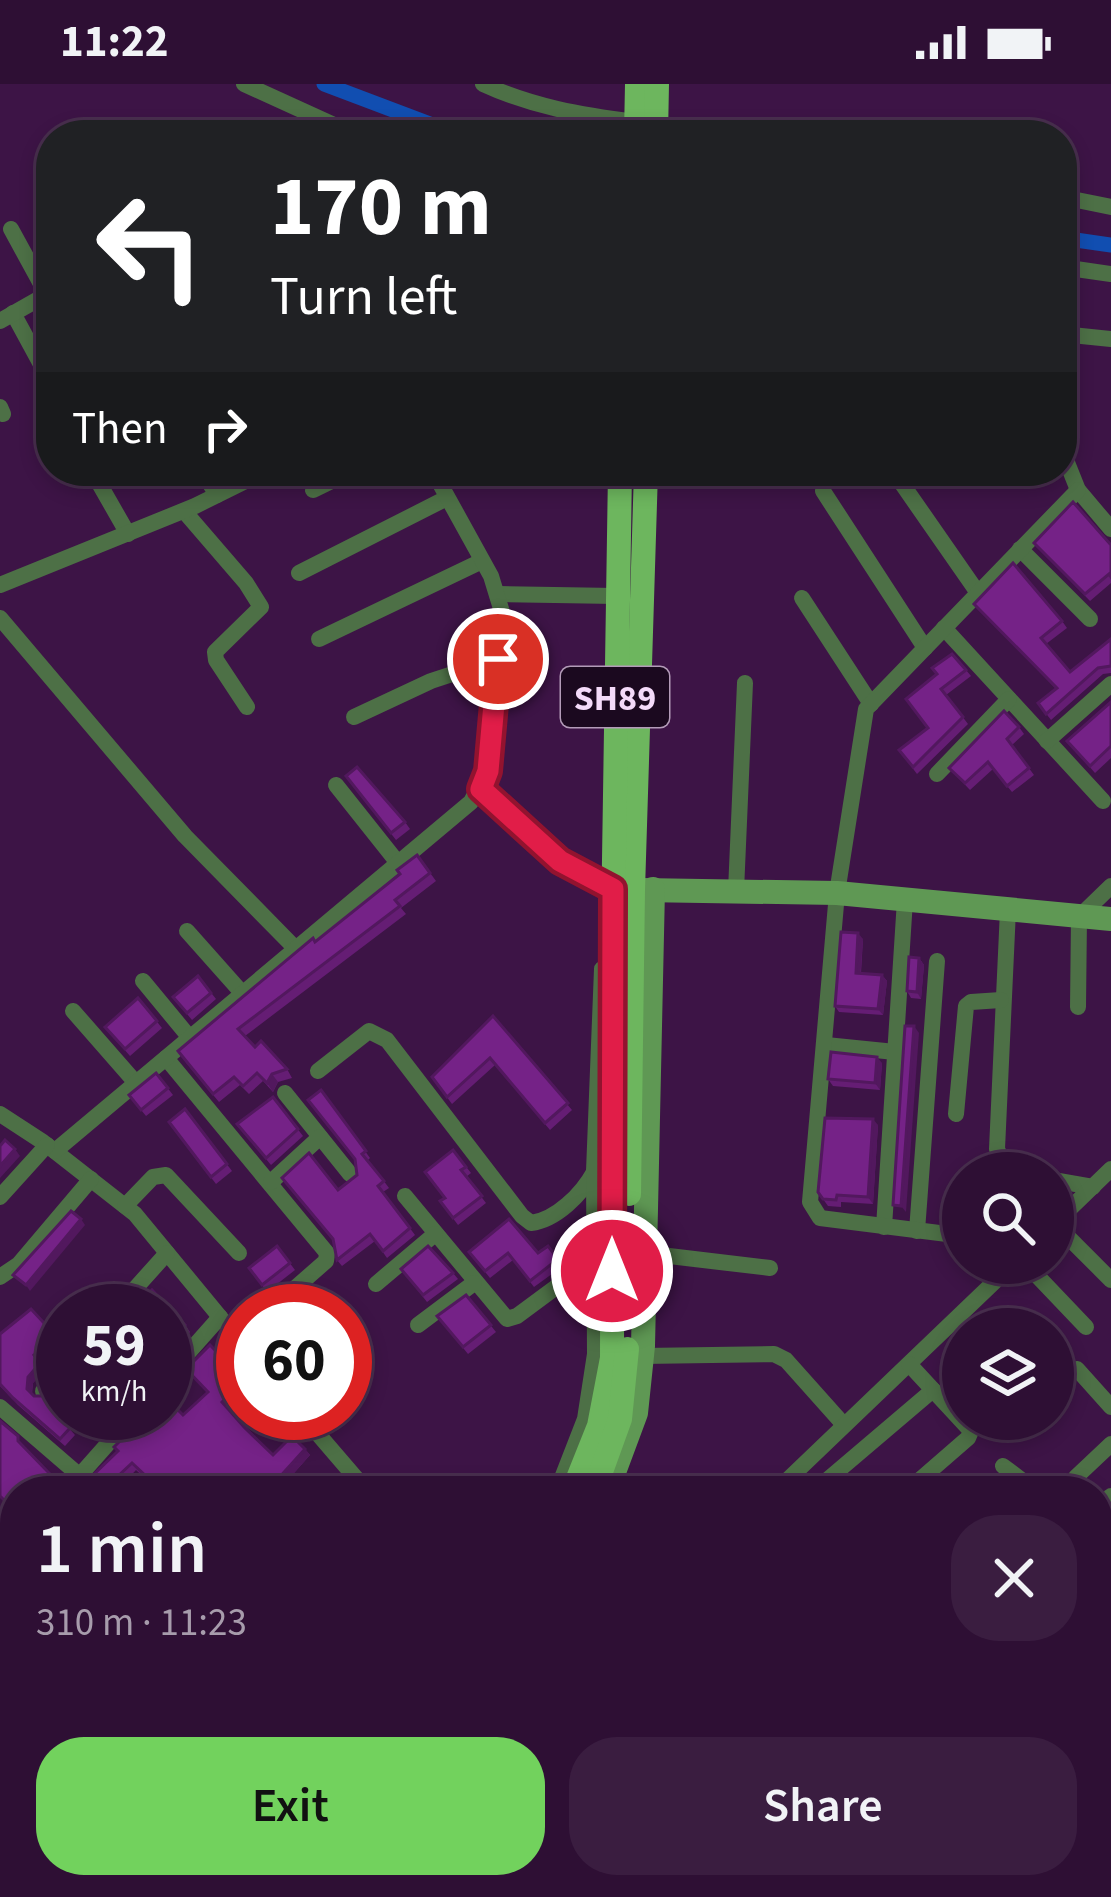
<!DOCTYPE html>
<meta charset="utf-8">
<style>
body{margin:0;font-family:"Source Sans 3",sans-serif;background:#3a1d40;color:#f1f3f6;height:100vh;display:flex;flex-direction:column;font-size:45px;white-space:nowrap}
*{box-sizing:border-box;margin:0}
p{font-size:39px;color:#a79cac}
.icon{flex:none;width:66px;height:66px;fill:none;stroke:currentColor;stroke-width:2;stroke-linecap:round;stroke-linejoin:round}
.map{position:relative;flex:1;overflow:hidden}
.side{position:absolute;left:0px;top:1392px;width:1113px;height:423px;display:flex;flex-direction:column;background:#2e0f34;border-radius:48px 48px 0 0;box-shadow:0 6px 18px #0003,0 0 0 3px #492f4f}
.side>*{flex:none}
.top-card{position:absolute;left:36px;top:36px;width:1041px;height:366px;border-radius:48px;box-shadow:0 6px 18px #0003,0 0 0 3px #492f4f;background:#202124;color:#fff;overflow:hidden}
.controls{position:absolute;left:942px;top:1068px;display:grid;gap:24px}
.controls a{display:grid;place-items:center;width:132px;height:132px;border-radius:50%;background:#2e0f34;box-shadow:0 6px 18px #0003,0 0 0 3px #492f4f;font-size:60px}
.speed{position:absolute;left:36px;top:1200px;display:flex;gap:24px;font-size:60px;font-weight:700;text-align:center}
.speed>*{display:grid;place-content:center;width:156px;height:156px;border-radius:50%;background:#2e0f34;box-shadow:0 6px 18px #0003,0 0 0 3px #492f4f;line-height:1}
.speed small{font-size:30px;font-weight:400}
.speed .limit{border:18px solid #d22;background:#fff;color:#111}
.pin{position:absolute;display:grid;place-items:center;width:102px;height:102px;color:#fff;margin:-51px;border:6px solid #fff;border-radius:50%;box-shadow:0 3px 12px #0007}
.me{position:absolute;width:132px;margin:-66px;rotate:0deg;stroke-linejoin:round;filter:drop-shadow(0 0 9px #0008)}
.turn{display:flex;align-items:center;gap:42px;height:252px;padding:0 36px;font-size:54px}
.turn .icon{width:156px;height:156px;stroke-width:2.5}
.turn b{display:block;font-size:84px;line-height:102px}
.then{display:flex;align-items:center;height:114px;padding:0 36px;background:#0003;gap:24px;font-size:45px}
.round{display:grid;place-items:center;flex:none;width:126px;height:126px;border-radius:48px;background:#3a1d40}
.summary{display:flex;align-items:center;justify-content:space-between;height:204px;padding:0 36px}
h1{font-size:72px;font-weight:600;line-height:90px}
.button{display:flex;gap:24px;margin-top:auto;padding:24px 36px}
.button a{flex:1;height:138px;border-radius:48px;background:#72d25d;color:#111;font-size:48px;font-weight:600;line-height:138px;text-align:center}
.button a+a{background:#3a1d40;color:#f1f3f6}
.status{display:flex;justify-content:space-between;align-items:center;height:84px;padding:0 60px;background:#2e0f34;direction:ltr}
.status svg{height:33px;fill:currentColor}
.map>svg:first-child{display:block}
.lines{fill:none;stroke-linecap:round;stroke-linejoin:round}
.canal{stroke:#114eb1;stroke-width:15}
.street{stroke:#4d7046;stroke-width:16}
.secondary{stroke:#5f9854;stroke-width:24}
.primary{stroke:#6db65e;stroke-width:24}
.rail-casing{stroke:#b99abf;stroke-width:9}
.rail{stroke:#1b091f;stroke-width:4.5;stroke-dasharray:14;stroke-linecap:butt}
.wall{fill:#651d74}
.shaded-wall{fill:#52185e}
.building{fill:#752287;stroke:#52185e;stroke-width:3}
.route-casing{stroke:#92132f;stroke-width:30}
.route{stroke:#e11d48;stroke-width:21}
.labels{text-anchor:middle;stroke-width:10;stroke-linejoin:round;paint-order:stroke}
.shield{fill:#1b091f;stroke:#b39bb8;stroke-width:3}
.shield-label{font-size:36px;font-weight:bold;fill:#f4daf9}
</style>
<div class="status"><b>11:22</b><svg viewBox="0 0 49 12"><path d="M0 12V9h3v3zM5 12V6h3v6zM10 12V3h3v9zM15 12V0h3v12zM26 1h20v11H26zM47 4h2v5h-2z"/></svg></div>
<div class="map">
<svg width="1111" height="1813" viewBox="0 0 1111 1813">
<rect width="100%" height="100%" fill="#3d1446"/>
<g class="lines">
<!-- canal -->
<g class="canal">
<path d="M324,0L459,51"/>
<path d="M1062,154L1111,161"/>
</g>
<!-- street -->
<g class="street">
<path d="M244,0L356,51"/>
<path d="M483,0C533,23 581,31 636,38"/>
<path d="M656,46L690,51"/>
<path d="M1062,113L1111,123"/>
<path d="M11,145L47,211"/>
<path d="M1062,183L1111,190"/>
<path d="M13,229L51,299"/>
<path d="M0,237L51,208"/>
<path d="M1062,250L1111,255"/>
<path d="M0,323L3,330"/>
<path d="M1062,366L1078,406L1111,445"/>
<path d="M92,387L128,450"/>
<path d="M202,387L217,411"/>
<path d="M898,394L978,509"/>
<path d="M313,406L352,387"/>
<path d="M823,407L925,564"/>
<path d="M184,427L246,499L261,523L215,568L216,576L247,623"/>
<path d="M1020,465L1090,535"/>
<path d="M299,489L447,414"/>
<path d="M0,501L195,422L266,387"/>
<path d="M499,510L616,512"/>
<path d="M802,514L871,620"/>
<path d="M0,534L185,752L296,865"/>
<path d="M944,544L1103,717"/>
<path d="M319,555L482,477"/>
<path d="M354,633L431,597L498,575"/>
<path d="M1047,657L1111,600"/>
<path d="M937,690L1009,615"/>
<path d="M336,701L398,779"/>
<path d="M481,705L537,759L605,803"/>
<path d="M736,807L745,599"/>
<path d="M1008,826L997,1065L1007,1088L1014,1089"/>
<path d="M187,847L243,910"/>
<path d="M143,897L190,954"/>
<path d="M1078,923L1079,833L1111,802"/>
<path d="M73,927L136,999"/>
<path d="M826,961L895,968"/>
<path d="M166,974L327,1169L326,1177L269,1227"/>
<path d="M318,987L369,947L387,956L522,1132L531,1139C556,1136 582,1110 594,1088"/>
<path d="M285,1009L350,1090"/>
<path d="M0,1030L43,1058L135,1130L243,1261"/>
<path d="M956,1030L966,922L971,918L1001,916"/>
<path d="M55,1067L471,718L487,687L502,528L491,492L433,387"/>
<path d="M1053,1096L1093,1103"/>
<path d="M271,1098L320,1053"/>
<path d="M405,1112L507,1235L517,1232L594,1175"/>
<path d="M0,1113L47,1061"/>
<path d="M125,1122L153,1093L166,1091L239,1169"/>
<path d="M1055,1140L1111,1196"/>
<path d="M1053,1141L1111,1085"/>
<path d="M884,1143L905,816"/>
<path d="M917,1147L937,877"/>
<path d="M963,1152L820,1134L810,1118L837,809L866,625L1078,406"/>
<path d="M644,1169L770,1184"/>
<path d="M1025,1179L1086,1243"/>
<path d="M0,1193L19,1180L91,1095"/>
<path d="M376,1200L435,1150"/>
<path d="M115,1227L167,1169"/>
<path d="M418,1241L474,1199"/>
<path d="M642,1272L774,1270L786,1276L844,1341"/>
<path d="M1077,1285L1111,1323"/>
<path d="M165,1295L220,1233"/>
<path d="M43,1307L63,1285"/>
<path d="M0,1323L80,1392"/>
<path d="M300,1329L367,1407"/>
<path d="M1003,1382L1028,1401L1070,1407"/>
<path d="M826,1397L933,1306"/>
<path d="M973,1397L983,1407"/>
<path d="M66,1407L135,1329"/>
<path d="M557,1407L585,1335L595,1270L594,1087L602,885"/>
<path d="M776,1407L1014,1179"/>
<path d="M907,1407L968,1354L971,1347L909,1280"/>
<path d="M1070,1407L1076,1393L1111,1360"/>
<path d="M1098,1425L1111,1412"/>
<path d="M0,1431L15,1446"/>
<path d="M0,1483L15,1465"/>
<path d="M1098,1513L1111,1527"/>
<path d="M1098,1628L1111,1641"/>
<path d="M0,1669L15,1676"/>
<path d="M1098,1736L1111,1723"/>
<path d="M162,1800L176,1813"/>
<path d="M334,1800L366,1813"/>
<path d="M869,1800L882,1813"/>
<path d="M953,1800L959,1813"/>
<path d="M1047,1800L1060,1813"/>
<path d="M729,1813L741,1800"/>
</g>
<!-- secondary -->
<g class="secondary">
<path d="M641,806L837,809L1111,835"/>
<path d="M607,1407L636,1329L643,1262L653,805"/>
<path d="M637,1800L665,1813"/>
</g>
<!-- primary -->
<g class="primary">
<path d="M636,51L637,0"/>
<path d="M656,51L657,0"/>
<path d="M629,1110L633,806L646,387"/>
<path d="M573,1407L599,1342L612,1274L613,840L620,387"/>
<path d="M594,1407L620,1335L627,1265"/>
<path d="M407,1813L413,1800"/>
</g>
<!-- rail casing -->
<g class="rail-casing">
<g id="rail">
<path d="M0,1625L15,1631"/>
<path d="M456,1800L490,1813"/>
<path d="M486,1800L519,1813"/>
</g>
</g>
<!-- rail -->
<use href="#rail" class="rail"/>
</g>
<!-- wall -->
<g class="wall">
<path d="M1034,459L1111,461V499L1090,517Z"/>
<path d="M974,520L1062,537L1067,544L1046,560L1070,588L1111,555V589L1103,590L1051,636L1038,619L1056,605Z"/>
<path d="M966,586L971,592L946,611L968,640L917,690L899,666L928,644L906,615Z"/>
<path d="M1111,618V674L1095,689L1067,657Z"/>
<path d="M1019,643L1024,650L1012,661L1034,691L1012,708L993,685L970,706L949,684Z"/>
<path d="M346,692L405,738L410,745L396,756Z"/>
<path d="M417,771L436,797L401,824L406,830L245,952L255,963L287,985L292,994L278,998L273,1008L263,997L249,1010L240,1001L219,1018L184,976L315,858L400,790Z"/>
<path d="M863,855L861,889L882,891L887,897L883,931L839,928L835,922Z"/>
<path d="M919,874L924,881L921,915L911,914L907,907Z"/>
<path d="M198,892L216,915L192,936L173,913Z"/>
<path d="M138,914L162,944L130,972L110,949Z"/>
<path d="M493,932L572,1026L550,1046L495,981L452,1020L432,993Z"/>
<path d="M882,979L880,1006L833,1002L828,995Z"/>
<path d="M156,989L173,1011L146,1032L129,1011Z"/>
<path d="M321,1006L370,1074L368,1076L389,1104L383,1108L415,1151L387,1174L375,1157L342,1182L337,1176L338,1106L357,1091L355,1076Z"/>
<path d="M273,1013L303,1052L271,1081L237,1040Z"/>
<path d="M185,1025L232,1087L216,1100L169,1038Z"/>
<path d="M878,1041L873,1120L841,1118V1123L828,1122L818,1108Z"/>
<path d="M453,1066L471,1089L466,1093L486,1119L458,1141L440,1117L445,1114Z"/>
<path d="M277,1162L295,1186L267,1208L249,1184Z"/>
<path d="M548,1162L563,1182L534,1203L513,1176L490,1194L469,1168L538,1169Z"/>
<path d="M401,1185L453,1189L458,1195L427,1218Z"/>
<path d="M466,1211L496,1248L468,1270L437,1232Z"/>
<path d="M165,1227L185,1241L190,1248L165,1274Z"/>
<path d="M0,1250L57,1253L62,1260L39,1277L45,1286L33,1299L32,1310L34,1312H43L63,1292V1329L59,1333L75,1351L65,1362L18,1321L0,1302Z"/>
<path d="M186,1285L243,1295V1309L228,1324L273,1371L305,1365L310,1371L278,1407H159L136,1386L116,1407H100L94,1402L89,1395L117,1368L114,1363L183,1331L207,1308Z"/>
<path d="M88,1329H106V1330L97,1338Z"/>
<path d="M0,1446L7,1456L0,1463Z"/>
</g>
<!-- shaded-wall -->
<g class="shaded-wall">
<path d="M858,849L863,855L860,896L856,889Z"/>
<path d="M919,874L924,881L921,915L917,908Z"/>
<path d="M882,891L887,897L883,931L878,925Z"/>
<path d="M914,942L919,949L906,1128L901,1122Z"/>
<path d="M877,973L882,979L880,1006L875,999Z"/>
<path d="M272,990L278,998L273,1008L267,999Z"/>
<path d="M873,1035L878,1041L873,1120L868,1113Z"/>
<path d="M15,1065L20,1072L0,1094V1082Z"/>
<path d="M81,1135L85,1141L30,1207L26,1201Z"/>
<path d="M40,1279L45,1286L33,1299L31,1312L27,1305L28,1293Z"/>
<path d="M305,1365L310,1371L278,1407H267Z"/>
<path d="M50,1390L56,1399L49,1407H36Z"/>
</g>
<!-- building -->
<g class="building">
<path d="M1073,418L1111,461V493L1109,490L1085,510L1034,459Z"/>
<path d="M1013,479L1062,537L1041,554L1070,588L1111,555V582L1098,584L1046,630L1038,619L1057,604L974,520Z"/>
<path d="M952,570L966,586L941,605L963,633L913,683L899,666L928,644L906,615L937,590L932,584Z"/>
<path d="M1111,618V662L1090,682L1067,657Z"/>
<path d="M1004,627L1019,643L1007,655L1029,684L1007,702L988,678L965,699L949,684Z"/>
<path d="M357,683L405,738L391,749L346,692Z"/>
<path d="M417,771L430,789L395,816L400,822L238,945L255,963L261,957L287,985L272,990L267,999L257,989L243,1002L234,993L213,1010L178,967L313,854L315,858L400,790L397,786Z"/>
<path d="M841,848L858,849L856,889L882,891L878,925L835,922Z"/>
<path d="M909,873L919,874L917,908L907,907Z"/>
<path d="M198,892L211,909L187,929L173,913Z"/>
<path d="M138,914L157,937L125,965L105,943Z"/>
<path d="M493,932L568,1019L545,1039L490,974L447,1013L432,993Z"/>
<path d="M905,942H914L901,1122L893,1121Z"/>
<path d="M831,968L877,973L875,999L828,995Z"/>
<path d="M156,989L168,1004L141,1026L129,1011Z"/>
<path d="M321,1006L366,1067L362,1070L384,1097L378,1102L410,1144L383,1167L370,1150L337,1176L333,1155L282,1094L309,1069L338,1106L357,1091L355,1075L308,1016Z"/>
<path d="M273,1013L298,1045L266,1074L237,1040Z"/>
<path d="M185,1025L227,1080L211,1093L169,1038Z"/>
<path d="M825,1034L873,1035L868,1113L837,1111L836,1116L823,1115L818,1108Z"/>
<path d="M5,1056L15,1065L0,1082V1062Z"/>
<path d="M453,1066L466,1083L461,1086L482,1112L453,1134L440,1117L445,1114L425,1088Z"/>
<path d="M71,1127L81,1135L26,1201L13,1191Z"/>
<path d="M509,1135L538,1169L548,1162L558,1175L530,1197L508,1169L485,1187L469,1168Z"/>
<path d="M277,1162L290,1179L262,1201L249,1184Z"/>
<path d="M428,1162L453,1189L423,1211L401,1185Z"/>
<path d="M152,1206L185,1241L165,1262V1227H130Z"/>
<path d="M466,1211L491,1241L463,1263L437,1232Z"/>
<path d="M31,1225L57,1253L34,1271L40,1279L28,1293L27,1305L34,1312H43L63,1292V1318L53,1327L70,1344L60,1355L13,1314L0,1300V1250Z"/>
<path d="M210,1261L243,1295V1297L222,1318L244,1343L273,1371L292,1352L305,1365L267,1407H162L132,1379L102,1407L89,1395L118,1367L114,1363L148,1329H165V1313L183,1331L208,1308L186,1285Z"/>
<path d="M0,1337L18,1352V1357L50,1390L36,1407H15V1427L0,1412Z"/>
</g>
<g class="lines">
<!-- route casing -->
<g class="route-casing">
<path id="route" d="M498,575L488,687L481,705L560,777L613,805L612,1187"/>
</g>
<!-- route -->
<use href="#route" class="route"/>
</g>
<g class="labels">
<!-- shield labels -->
<rect class="shield" x="561" y="583" width="108" height="60" rx="9"/>
<g class="shield-label">
<text x="615" y="626">SH89</text>
</g>
</g>
</svg>
<div class="controls">
<a><svg class="icon" aria-label="search" viewBox="0 0 24 24"><circle cx="10" cy="10" r="6"/><path d="M15 15l6 6"/></svg></a>
<a><svg class="icon" aria-label="layers" viewBox="0 0 24 24"><path d="M12 4l9 5-9 5-9-5zM3 14l9 5 9-5"/></svg></a>
</div>
<div class="speed"><div>59<small>km/h</small></div><div class="limit">60</div></div>
<div class="pin" style="left:498px;top:575px;background:#d93025"><svg class="icon" aria-label="arrive" viewBox="0 0 24 24"><path d="M6 21V4h12l-3 4 3 4H6"/></svg></div>
<svg class="me" style="left:612px;top:1187px" viewBox="-20 -20 40 40"><circle r="17" fill="#e11d48" stroke="#fff" stroke-width="3"/><path d="M0-11L8 9 0 5-8 9z" fill="#fff"/></svg>
<div class="top-card">
<div class="turn"><svg class="icon" aria-label="left" viewBox="0 0 24 24"><path d="M17 20v-9H6M10 6l-5 5 5 5"/></svg><div><b>170 m</b>Turn left</div></div>
<div class="then">Then<svg class="icon" aria-label="right" viewBox="0 0 24 24"><path d="M7 20v-9h11M14 6l5 5-5 5"/></svg></div>
</div>
<section class="side">
<div class="summary"><div><h1>1 min</h1><p>310 m · 11:23</p></div><a class="round"><svg class="icon" aria-label="close" viewBox="0 0 24 24"><path d="M6 6l12 12M18 6L6 18"/></svg></a></div>
<div class="button"><a>Exit</a><a>Share</a></div>
</section>
</div>
